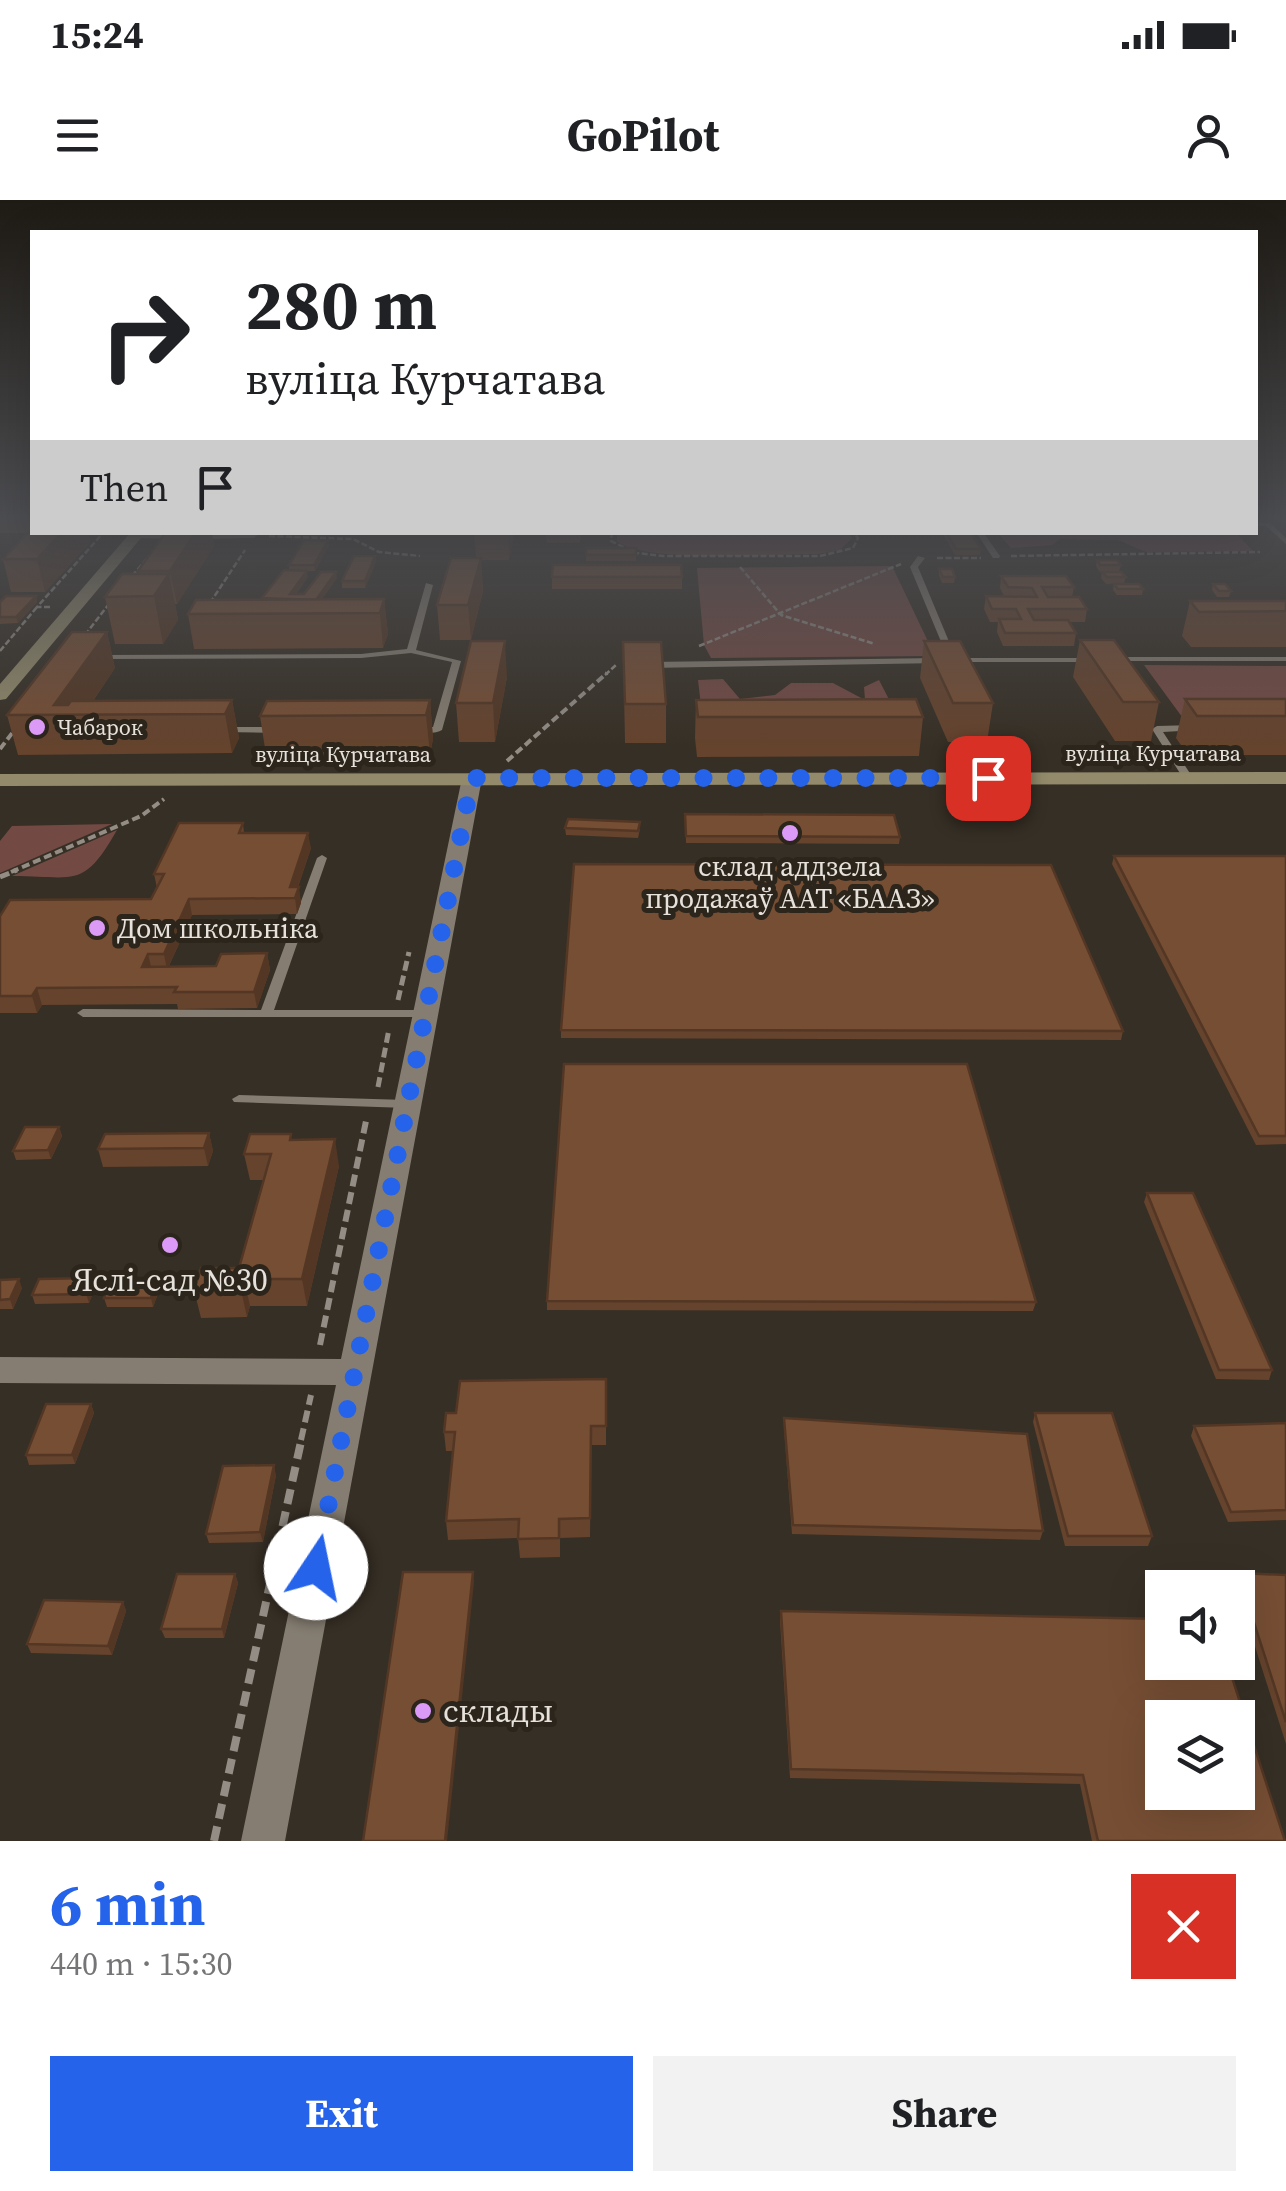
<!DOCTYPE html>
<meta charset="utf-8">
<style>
body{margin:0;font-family:"Source Serif 4",serif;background:#f2f2f2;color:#202124;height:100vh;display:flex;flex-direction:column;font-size:38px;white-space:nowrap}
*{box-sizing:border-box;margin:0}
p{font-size:32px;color:#757577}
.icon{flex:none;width:55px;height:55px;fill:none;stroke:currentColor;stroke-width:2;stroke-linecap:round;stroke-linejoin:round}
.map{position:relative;height:1641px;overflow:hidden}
.side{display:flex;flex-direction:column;background:#fff;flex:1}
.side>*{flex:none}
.guide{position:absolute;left:30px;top:30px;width:1228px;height:305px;border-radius:0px;box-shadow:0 10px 40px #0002;background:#fff;color:#202124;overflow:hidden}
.tools{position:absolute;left:1145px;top:1370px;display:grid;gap:20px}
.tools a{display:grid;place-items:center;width:110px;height:110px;border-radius:0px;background:#fff;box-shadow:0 10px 40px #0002;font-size:50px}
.pin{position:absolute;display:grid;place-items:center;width:85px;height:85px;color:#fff;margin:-42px;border-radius:20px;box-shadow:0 5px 15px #0006}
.me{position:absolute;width:110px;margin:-55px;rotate:11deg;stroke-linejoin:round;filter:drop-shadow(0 0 8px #0008)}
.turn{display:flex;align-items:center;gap:35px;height:210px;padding:0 50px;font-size:45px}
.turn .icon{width:130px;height:130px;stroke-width:2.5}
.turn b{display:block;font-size:70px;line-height:85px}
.then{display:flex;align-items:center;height:95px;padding:0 50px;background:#0003;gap:20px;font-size:38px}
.round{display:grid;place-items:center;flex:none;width:105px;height:105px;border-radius:0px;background:#f2f2f2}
.headline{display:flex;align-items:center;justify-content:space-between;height:170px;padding:0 50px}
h1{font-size:60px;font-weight:700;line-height:75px;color:#2563eb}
.button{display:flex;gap:20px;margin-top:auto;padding:20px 50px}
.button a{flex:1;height:115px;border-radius:0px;background:#2563eb;color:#fff;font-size:40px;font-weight:700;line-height:115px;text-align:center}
.button a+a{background:#f2f2f2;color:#202124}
.status{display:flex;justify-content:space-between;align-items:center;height:70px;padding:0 50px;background:#fff;direction:ltr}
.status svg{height:28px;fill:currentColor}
header{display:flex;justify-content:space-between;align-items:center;height:130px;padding:0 50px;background:#fff;font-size:45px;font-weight:700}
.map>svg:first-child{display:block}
.green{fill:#734a43}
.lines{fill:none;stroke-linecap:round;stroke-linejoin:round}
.path-far4{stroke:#938d85;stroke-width:2.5;stroke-dasharray:6 2.5;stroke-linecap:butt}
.path-far3{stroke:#938d85;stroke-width:4;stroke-dasharray:8 4;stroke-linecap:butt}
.path-far2{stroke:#938d85;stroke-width:5;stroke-dasharray:10 5;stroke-linecap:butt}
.path-far1{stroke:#938d85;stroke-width:6;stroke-dasharray:12 6;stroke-linecap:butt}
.path{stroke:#938d85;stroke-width:8;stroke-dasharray:15 8;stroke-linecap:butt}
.lane{fill:#857d71;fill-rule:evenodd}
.street{fill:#857d71;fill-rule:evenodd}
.secondary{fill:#928a6b;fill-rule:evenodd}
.wall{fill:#65432d}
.shaded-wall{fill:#533724}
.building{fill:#764e34;stroke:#533724;stroke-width:2.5;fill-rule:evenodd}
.route{stroke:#2563eb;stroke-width:18;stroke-dasharray:0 32.4}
.poi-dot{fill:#da9af6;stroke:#2b251b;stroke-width:4}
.labels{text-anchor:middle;stroke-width:10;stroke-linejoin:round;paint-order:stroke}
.far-poi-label{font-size:22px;fill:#e6e1db;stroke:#2b251b;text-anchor:start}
.far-street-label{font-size:22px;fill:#e6e1db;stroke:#2b251b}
.poi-label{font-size:28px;fill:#e6e1db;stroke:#2b251b}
.near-poi-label{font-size:32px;fill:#e6e1db;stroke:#2b251b}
</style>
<div class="status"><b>15:24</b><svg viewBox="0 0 49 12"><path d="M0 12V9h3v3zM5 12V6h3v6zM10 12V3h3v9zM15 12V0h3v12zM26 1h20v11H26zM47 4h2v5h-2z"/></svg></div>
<header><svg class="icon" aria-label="menu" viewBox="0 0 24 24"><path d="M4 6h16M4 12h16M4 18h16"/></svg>GoPilot<svg class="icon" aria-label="person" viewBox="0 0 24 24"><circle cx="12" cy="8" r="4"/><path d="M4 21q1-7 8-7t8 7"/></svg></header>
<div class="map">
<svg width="1286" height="1641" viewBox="0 0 1286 1641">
<rect width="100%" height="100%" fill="#362f25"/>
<!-- green -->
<g class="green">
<path d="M617,332H847L852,338L840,350L818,354C776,354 646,364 617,341Z"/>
<path d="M998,333H1236L1253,351L1146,352L1118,340L1060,339L1052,345L1011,348Z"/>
<path d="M892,366L935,456L711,458L704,445L697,368Z"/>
<path d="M1144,465L1286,466V519L1185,521Z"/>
<path d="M723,479L740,499L775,495L791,483H833L865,500L864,487L879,480L895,511L703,523L698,480Z"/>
<path d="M112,624L0,673V641L12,626Z"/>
<path d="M117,630C83,690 75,676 12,676Z"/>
</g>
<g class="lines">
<!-- path-far4 -->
<g class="path-far4">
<path d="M612,332L611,341L636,353L664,356H820L853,348L858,338L853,332"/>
<path d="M269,336L353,339L379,352L420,356"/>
<path d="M1011,356L1260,352"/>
<path d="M937,358H981"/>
<path d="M740,367L781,415L875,444"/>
<path d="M132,376L151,354"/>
<path d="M210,403L245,350"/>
<path d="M50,407H37L104,332"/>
<path d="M85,435L109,404"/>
<path d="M699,446L901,364"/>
<path d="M0,451L37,407"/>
<path d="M605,475L616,465"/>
</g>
<!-- path-far3 -->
<g class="path-far3">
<path d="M0,549L16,528"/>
<path d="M507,561L607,473"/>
<path d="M11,672L141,616L164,599"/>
</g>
<!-- path-far2 -->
<g class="path-far2">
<path d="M0,677L17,670"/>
<path d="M398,800L409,752"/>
<path d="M378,887L389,829"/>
</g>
<!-- path-far1 -->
<g class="path-far1">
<path d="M320,1145L366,921"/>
<path d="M301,1240L311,1195"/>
</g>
<!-- path -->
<path class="path" d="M214,1641L302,1237"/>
<!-- lane -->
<g class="lane">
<path d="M1255,322L1270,323L1286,338V344L1266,326H1255Z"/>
<path d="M253,332H260L254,338L197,339L194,337L197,335Z"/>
<path d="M976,332H983L1000,356L999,358H993Z"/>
<path d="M135,335H177L180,337L177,339L133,338L132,337Z"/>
<path d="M918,356L925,358L918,367L955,456L954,458L947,456L910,367Z"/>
<path d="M426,383L433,385L416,450L461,461L442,530C436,534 421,534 415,530L420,527H433L452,462L411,453L361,458L98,459L94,457L98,455L361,454L407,449Z"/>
<rect x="1112" y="457" width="174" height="4"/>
<path d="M938,458L941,459V463L648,468L644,465L648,462Z"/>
<path d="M952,458H1090L1094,460L1090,462H952Z"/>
<path d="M1194,525L1199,528L1197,530L1163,532L1193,578L1188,581L1183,578L1152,529L1157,526Z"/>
<path d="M225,527H280L285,530L280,533L222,532V528Z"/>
<path d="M322,655L327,658L274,810H425L431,814L429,817H83L77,813L83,809L261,810L317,658Z"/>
<path d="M239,895L407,900L414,904L407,908L234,902L232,899Z"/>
</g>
<!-- street -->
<path class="street" d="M472,572L482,578L285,1641H241L336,1185L0,1183V1157L341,1159L462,578Z"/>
<!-- secondary -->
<g class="secondary">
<path d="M131,332H146L6,499L0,500V484Z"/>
<path d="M1286,572V584L0,586V574Z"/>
</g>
</g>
<!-- wall -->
<g class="wall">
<path d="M0,318H32V332H95L93,334H88L90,342L45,392H11L3,359L29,333H0Z"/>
<path d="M166,332H212L214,346L177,404H175L178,420L163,444H115L105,397L139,374L138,371Z"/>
<path d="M474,332H515L509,360H481L483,391L471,440H440L437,405L476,358Z"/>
<path d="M581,332L580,343H547L546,337Z"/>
<path d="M942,332H970L981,349L980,355H955Z"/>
<path d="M328,341L329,346L315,371H291L308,377L296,394H304L337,378L321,400L384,399L388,434L383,448L194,449L188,414L262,400V398L289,371V365Z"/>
<rect x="586" y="348" width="50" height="13"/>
<path d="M375,356L376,362L365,388H342V381Z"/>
<path d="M1097,360L1121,365L1119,371H1099L1096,366Z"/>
<path d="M939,369L955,377L954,383H942L939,375Z"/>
<path d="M1102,372L1126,377L1124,383L1106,384L1101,378Z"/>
<path d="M1001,376L1074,387L1072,397L1087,409L1085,422H1069L1076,433L1074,446H1003L997,432L998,422H990L984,409L986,396H1004L1000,388Z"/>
<rect x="552" y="377" width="130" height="12"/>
<path d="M1114,384L1143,389L1142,395H1117L1113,390Z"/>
<path d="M1213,384L1231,391L1229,397H1217L1212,390Z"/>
<path d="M36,396L37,402L18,423L0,424V402Z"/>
<path d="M1190,401H1286V447H1191L1182,436Z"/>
<path d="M107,432L115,468L93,501L232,500L239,538L232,553L18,555L7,515Z"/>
<path d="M1080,440L1159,502L1151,541H1115L1073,477Z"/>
<path d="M924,441L993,503L987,542H948L920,478Z"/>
<path d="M623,442L666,504V543H625Z"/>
<path d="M507,477L495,542H459L456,503Z"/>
<path d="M1185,499H1286V555H1188L1176,538Z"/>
<path d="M430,500L433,539L430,554L266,555L260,516Z"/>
<path d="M696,500L923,517L919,556L697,557L695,538Z"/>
<path d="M685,614L900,637L899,644L686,643Z"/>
<path d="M243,623L244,633L311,648L298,687L301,703L297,714L192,715L169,766H216L267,753L270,770L257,808L178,809L177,804L42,805L37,813H0V716L151,699L157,688L154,674Z"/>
<path d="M565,628L640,629L638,638L566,635Z"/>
<path d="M1114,656H1286V944L1256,945L1112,664Z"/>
<path d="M561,830L1123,831L1121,840L561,838Z"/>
<path d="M59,927L62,936L51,959L16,960L13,951Z"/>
<path d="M209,933L213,951L208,966L103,967L98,949Z"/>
<path d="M292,940L339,966L307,1106H250L247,1117L201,1118L194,1090L239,1068L264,980H250L244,954Z"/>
<path d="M1147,993L1272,1170L1269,1180L1216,1179L1144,1002Z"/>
<path d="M92,1078L95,1088L89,1103L35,1104L32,1095Z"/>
<path d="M157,1079L160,1088L153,1107H107L104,1098Z"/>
<path d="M0,1080L22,1088L13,1109H0Z"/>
<path d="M547,1101L1036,1102L1033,1111L547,1110Z"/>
<path d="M606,1179V1245H591L590,1337L560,1338V1357L520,1358L518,1338L448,1340L446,1321L453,1251H446L444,1232L456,1213Z"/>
<path d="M91,1204L94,1213L75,1264L29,1265L26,1255Z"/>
<path d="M1035,1213L1152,1336L1148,1346H1065L1033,1222Z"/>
<path d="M784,1218L1043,1331L1040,1340L792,1334L784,1228Z"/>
<path d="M1286,1223V1320L1228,1322L1191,1236L1194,1226Z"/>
<path d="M276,1275L263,1342L209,1343L206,1334Z"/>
<path d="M1238,1373L1286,1375V1544L1238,1393V1388H1236L1234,1382Z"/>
<path d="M235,1374L238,1383L224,1438H165L161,1429Z"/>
<path d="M123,1402L126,1411L112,1455L31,1453L27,1444Z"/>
<path d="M781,1411L1285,1641H1092L1080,1584L790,1578L780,1421Z"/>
</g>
<!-- shaded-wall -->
<g class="shaded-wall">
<path d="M62,332H88L90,342L45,392L37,359Z"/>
<path d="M196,332H212L214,346L177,404L170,371Z"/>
<path d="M508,332H515L509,360Z"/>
<path d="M328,341L329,346L315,371L314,365Z"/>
<path d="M375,356L376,362L365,388V381Z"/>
<path d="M481,358L483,391L471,440L468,405Z"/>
<path d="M307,371L308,377L291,400L290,394Z"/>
<path d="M336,372L337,378L317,406L316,400Z"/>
<path d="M169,374L178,420L163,444L154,396Z"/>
<path d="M36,396L37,402L18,423L16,417Z"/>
<path d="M384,399L388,434L383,448L380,413Z"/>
<path d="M107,432L115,468L83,515L54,505Z"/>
<path d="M505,441L507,477L495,542L493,503Z"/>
<path d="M232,500L239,538L232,553L225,514Z"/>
<path d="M430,500L433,539L430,554L426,515Z"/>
<path d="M308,633L311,648L294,698L290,687Z"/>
<path d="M299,687L301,703L297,714L295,698Z"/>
<path d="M189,699L192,715L167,770L164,754Z"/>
<path d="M267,753L270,770L257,808L254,792Z"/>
<path d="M148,754L152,770L142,767Z"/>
<path d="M37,788L42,805L37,813L32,796Z"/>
<path d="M59,927L62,936L51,959L48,950Z"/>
<path d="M209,933L213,951L208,966L204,948Z"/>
<path d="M335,939L339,966L307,1106L302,1079Z"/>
<path d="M92,1078L95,1088L89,1103L86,1094Z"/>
<path d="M19,1079L22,1088L13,1109L10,1099Z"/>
<path d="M157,1079L160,1088L153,1107L151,1098Z"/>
<path d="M244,1079L250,1106L247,1117L241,1090Z"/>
<path d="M91,1204L94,1213L75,1264L72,1255Z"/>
<path d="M274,1265L276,1275L263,1342L260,1332Z"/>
<path d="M473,1372L474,1382L447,1641H445Z"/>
<path d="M235,1374L238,1383L224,1438L222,1429Z"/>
<path d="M123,1402L126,1411L112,1455L108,1446Z"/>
</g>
<!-- building -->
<g class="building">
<path d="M32,329V332H62L37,359H3Z"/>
<path d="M166,332H196L170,371H138Z"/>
<path d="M547,332H580L579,337H546Z"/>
<path d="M946,332H970L981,349H956Z"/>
<path d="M304,340L328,341L314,365H289Z"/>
<rect x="586" y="348" width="50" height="7"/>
<path d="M354,356H375L365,381H342Z"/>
<path d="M451,358H481L468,405H437Z"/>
<path d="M1097,360H1117L1121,365H1100Z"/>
<path d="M553,365H681L682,377H552Z"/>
<path d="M939,369H952L955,377H943Z"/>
<path d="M284,370L307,371L290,394H304L321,372H336L316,400L262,398Z"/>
<path d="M1102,372H1121L1126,377H1107Z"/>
<path d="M122,374H169L154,396L105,397Z"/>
<path d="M1001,376H1066L1074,387H1042L1048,397H1079L1087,409H1028L1034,420H1068L1076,433H1005L999,419H1021L1016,409H992L986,396L1037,397L1032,388L1008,387Z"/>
<path d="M1114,384H1139L1143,389H1118Z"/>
<path d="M1213,384H1225L1231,391H1219Z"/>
<path d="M6,396H36L16,417H0V402Z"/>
<path d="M384,399L380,413L188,414L196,400Z"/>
<path d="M1190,401H1286V411L1199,412Z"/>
<path d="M72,432H107L54,505H68L71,501L232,500L225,514L7,515Z"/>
<path d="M1080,440H1114L1159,502H1123Z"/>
<path d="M471,441H505L493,503H456Z"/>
<path d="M924,441H960L993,503H953Z"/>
<path d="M623,442H661L666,504H625Z"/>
<path d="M916,499L923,517H698L696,500Z"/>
<path d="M1185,499H1286V516H1197Z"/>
<path d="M430,500L426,515L260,516L267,501Z"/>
<path d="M685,614L894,615L900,637L686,636Z"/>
<path d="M568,619L640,622L638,631L565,628Z"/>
<path d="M179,623H243L239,633H308L290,687H299L295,698L189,699L164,754H148L142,767L216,766L221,754L267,753L254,792H174L177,787L37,788L32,796H0V716L10,700L151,699L164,674H154Z"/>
<path d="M1114,656H1286V936H1259Z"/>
<path d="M574,664L1051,665L1123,831L561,830Z"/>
<path d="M564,864H967L1036,1102L547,1101Z"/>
<path d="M25,927H59L48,950L13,951Z"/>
<path d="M209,933L204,948L98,949L105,934Z"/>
<path d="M250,934H291L290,940L335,939L302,1079H244L241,1090H194L201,1068H239L271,954H244Z"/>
<path d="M1147,993H1193L1272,1170H1219Z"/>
<path d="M92,1078L86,1094L32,1095L39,1079Z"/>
<path d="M19,1079L10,1099L0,1100V1080Z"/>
<path d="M111,1079H157L151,1098H104Z"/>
<path d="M606,1179V1226H591L590,1318L559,1319V1338L518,1339L519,1319L446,1321L455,1232H444L446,1213H456L460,1181Z"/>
<path d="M46,1204H91L72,1255H26Z"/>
<path d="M1035,1213H1112L1152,1336H1068Z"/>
<path d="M784,1218L1027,1234L1043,1331L793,1325Z"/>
<path d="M1286,1223V1310L1231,1312L1194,1226Z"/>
<path d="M274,1265L260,1332L206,1334L223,1266Z"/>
<path d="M403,1372H473L445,1641H363Z"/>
<path d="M1238,1373L1286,1375V1522Z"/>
<path d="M177,1374H235L222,1429H161Z"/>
<path d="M44,1400L123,1402L108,1446L27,1444Z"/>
<path d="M781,1411L1162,1419V1462H1227L1285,1641H1098L1083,1575L791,1569ZM1162,1518H1238V1592H1162Z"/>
</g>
<!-- sky -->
<linearGradient id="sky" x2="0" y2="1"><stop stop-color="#1e1a14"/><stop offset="0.58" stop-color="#4c4d51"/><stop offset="1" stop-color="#4c4d51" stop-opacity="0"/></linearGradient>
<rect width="1286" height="548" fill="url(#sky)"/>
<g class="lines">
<!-- route -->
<path class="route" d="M316,1368L472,578H988"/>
</g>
<!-- markers -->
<g class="poi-dot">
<circle cx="37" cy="527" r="10"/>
<circle cx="790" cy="633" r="10"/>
<circle cx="97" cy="728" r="10"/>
<circle cx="170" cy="1045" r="10"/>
<circle cx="423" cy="1511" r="10"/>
</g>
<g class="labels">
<!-- far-poi labels -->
<g class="far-poi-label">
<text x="57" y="535">Чабарок</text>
</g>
<!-- far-street labels -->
<g class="far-street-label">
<text x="1153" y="561">вуліца Курчатава</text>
<text x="343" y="562">вуліца Курчатава</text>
</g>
<!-- poi labels -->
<g class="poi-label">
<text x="790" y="676">склад аддзела<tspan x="790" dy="32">продажаў ААТ «БААЗ»</tspan></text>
<text x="117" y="738" text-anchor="start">Дом школьніка</text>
</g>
<!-- near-poi labels -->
<g class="near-poi-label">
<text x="170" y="1091">Яслі-сад №30</text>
<text x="443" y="1522" text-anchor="start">склады</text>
</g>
</g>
</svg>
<div class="tools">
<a><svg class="icon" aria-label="sound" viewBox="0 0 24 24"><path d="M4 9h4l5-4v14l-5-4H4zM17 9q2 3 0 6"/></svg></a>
<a><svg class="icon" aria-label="layers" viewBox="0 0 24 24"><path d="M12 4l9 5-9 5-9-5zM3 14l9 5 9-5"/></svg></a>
</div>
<div class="pin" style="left:988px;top:578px;background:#d93025"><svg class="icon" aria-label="arrive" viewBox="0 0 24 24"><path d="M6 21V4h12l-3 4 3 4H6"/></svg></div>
<svg class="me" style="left:316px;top:1368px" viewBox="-20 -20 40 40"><circle r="19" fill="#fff"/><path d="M0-13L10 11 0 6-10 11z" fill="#2563eb"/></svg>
<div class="guide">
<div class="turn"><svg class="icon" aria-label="right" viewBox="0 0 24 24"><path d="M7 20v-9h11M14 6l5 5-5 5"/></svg><div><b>280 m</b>вуліца Курчатава</div></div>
<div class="then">Then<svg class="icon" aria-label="arrive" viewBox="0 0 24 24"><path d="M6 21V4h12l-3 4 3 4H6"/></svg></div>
</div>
</div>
<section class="side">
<div class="headline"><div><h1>6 min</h1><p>440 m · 15:30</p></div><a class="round" style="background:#d93025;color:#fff"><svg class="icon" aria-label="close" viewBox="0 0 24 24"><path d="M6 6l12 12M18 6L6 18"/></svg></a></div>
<div class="button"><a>Exit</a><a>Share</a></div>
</section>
